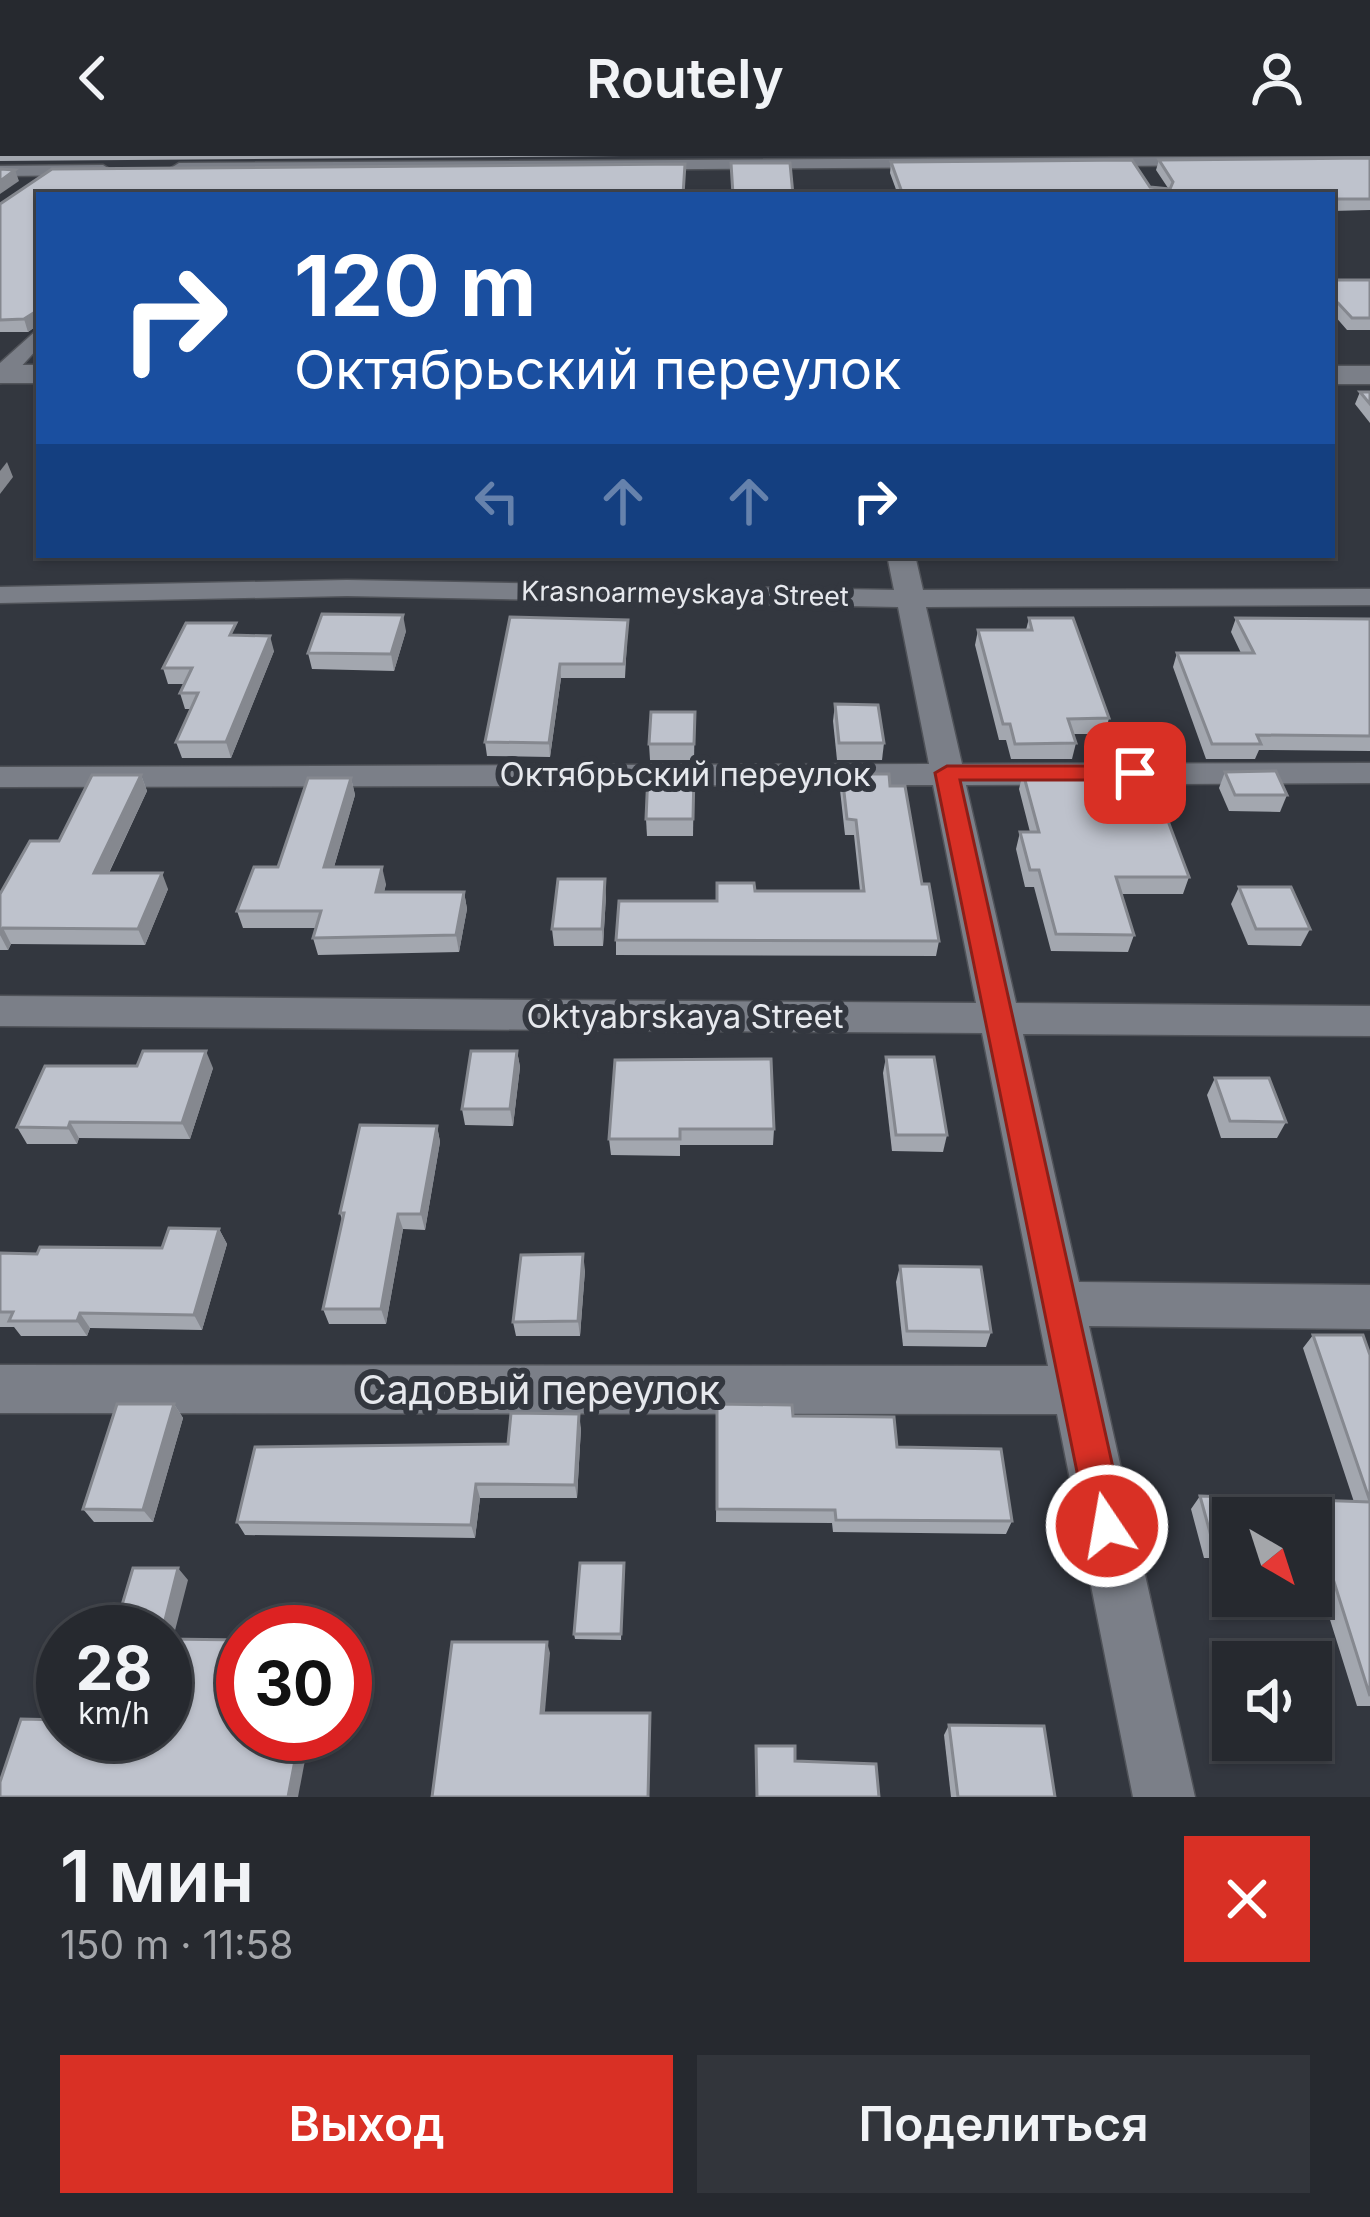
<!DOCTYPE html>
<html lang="ru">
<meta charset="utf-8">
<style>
body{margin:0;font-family:Inter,sans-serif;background:#32353b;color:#f1f3f6;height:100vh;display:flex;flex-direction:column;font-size:45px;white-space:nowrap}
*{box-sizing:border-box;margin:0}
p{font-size:39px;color:#a4a6aa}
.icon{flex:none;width:66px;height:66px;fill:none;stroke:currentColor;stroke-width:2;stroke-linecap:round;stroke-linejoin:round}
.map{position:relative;height:1641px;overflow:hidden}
.drawer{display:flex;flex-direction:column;background:#26292f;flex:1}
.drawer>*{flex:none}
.top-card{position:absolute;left:36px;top:36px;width:1299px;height:366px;border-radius:0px;box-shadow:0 3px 9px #0004,0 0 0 3px #42454b;background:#1a4fa0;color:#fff;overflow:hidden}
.needle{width:78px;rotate:141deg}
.buttons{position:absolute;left:1212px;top:1341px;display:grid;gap:24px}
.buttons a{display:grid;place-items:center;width:120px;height:120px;border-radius:0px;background:#26292f;box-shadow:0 3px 9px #0004,0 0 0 3px #42454b;font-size:60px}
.speed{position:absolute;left:36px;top:1449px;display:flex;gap:24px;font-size:60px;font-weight:700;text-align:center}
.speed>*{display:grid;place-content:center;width:156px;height:156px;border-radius:50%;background:#26292f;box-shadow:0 3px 9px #0004,0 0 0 3px #42454b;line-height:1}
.speed small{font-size:30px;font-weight:400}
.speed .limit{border:18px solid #d22;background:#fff;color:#111}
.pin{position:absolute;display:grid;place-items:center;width:102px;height:102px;color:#fff;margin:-51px;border-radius:24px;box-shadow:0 6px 18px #0006}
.me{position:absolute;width:132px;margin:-66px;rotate:348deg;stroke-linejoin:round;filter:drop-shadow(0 0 9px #0008)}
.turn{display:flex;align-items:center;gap:42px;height:252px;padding:0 60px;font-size:54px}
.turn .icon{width:156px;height:156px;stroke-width:2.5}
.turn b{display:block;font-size:84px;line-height:102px}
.lanes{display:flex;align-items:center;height:114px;padding:0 60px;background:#0003;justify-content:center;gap:60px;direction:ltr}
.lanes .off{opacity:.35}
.round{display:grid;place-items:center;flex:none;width:126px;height:126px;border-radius:0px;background:#32353b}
.summary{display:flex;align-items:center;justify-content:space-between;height:204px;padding:0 60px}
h1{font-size:72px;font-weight:600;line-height:90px}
.primary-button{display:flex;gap:24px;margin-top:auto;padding:24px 60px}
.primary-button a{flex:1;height:138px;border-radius:0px;background:#d93025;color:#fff;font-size:48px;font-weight:600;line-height:138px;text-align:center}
.primary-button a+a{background:#32353b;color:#f1f3f6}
header{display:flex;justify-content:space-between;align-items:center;height:156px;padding:0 60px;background:#26292f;font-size:54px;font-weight:600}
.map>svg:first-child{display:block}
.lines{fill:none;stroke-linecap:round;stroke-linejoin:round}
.street-casing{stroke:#505359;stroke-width:3}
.secondary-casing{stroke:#505359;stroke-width:3}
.street{fill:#7b7f88;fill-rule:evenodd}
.secondary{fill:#7b7f88;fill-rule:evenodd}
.wall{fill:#a3a7af}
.shaded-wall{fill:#85888f}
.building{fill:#bec2cc;stroke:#85888f;stroke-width:3}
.route{fill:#d93025;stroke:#8d1f18;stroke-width:3}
.labels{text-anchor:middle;stroke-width:12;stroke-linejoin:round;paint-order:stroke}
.far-street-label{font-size:27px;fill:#e6e8ed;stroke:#33373f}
.street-label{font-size:33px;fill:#e6e8ed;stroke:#33373f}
.near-street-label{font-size:39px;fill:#e6e8ed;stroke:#33373f}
</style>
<header><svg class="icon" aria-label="back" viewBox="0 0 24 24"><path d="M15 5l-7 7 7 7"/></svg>Routely<svg class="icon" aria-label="person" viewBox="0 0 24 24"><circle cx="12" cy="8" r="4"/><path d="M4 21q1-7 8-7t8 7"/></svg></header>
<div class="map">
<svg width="1370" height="1641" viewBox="0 0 1370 1641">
<rect width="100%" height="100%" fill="#33373f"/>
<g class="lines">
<!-- street casing -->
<g class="street-casing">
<g id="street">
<path d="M1370,0V8L179,17L171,12L179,7Z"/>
<path d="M0,10L103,9L111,14L103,19L0,20Z"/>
<path d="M39,172V191L8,225L0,227V207Z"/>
<path d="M887,399H915L923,434L1370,433V449L926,451L962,608L1370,607V627L966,629L1016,847L1370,850V880L1023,878L1079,1126L1370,1129V1173L1089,1170L1195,1641H1133L1057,1258L0,1257V1209L1048,1210L982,877L0,870V840L976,847L933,629L0,631V611L929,608L898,451L347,440L0,447V431L347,424L894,434Z"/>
</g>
</g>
<!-- secondary casing -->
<g class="secondary-casing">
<g id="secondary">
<rect x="0" y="209" width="39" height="18"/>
<rect x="1332" y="210" width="38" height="18"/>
</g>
</g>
<!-- street -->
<use href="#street" class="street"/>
<!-- secondary -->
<use href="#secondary" class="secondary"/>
</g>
<!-- wall -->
<g class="wall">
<path d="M0,0H621L0,5Z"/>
<path d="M1370,2V54L1332,55V39H898L890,17L891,6L1168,32L1156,14L1159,4Z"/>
<path d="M52,13L684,39H39V168L28,176H0V48Z"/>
<path d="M1332,121L1335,124H1370V174H1347L1334,159H1332Z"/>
<path d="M1360,236H1370V267L1355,248Z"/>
<path d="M264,399H312L311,402H265Z"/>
<path d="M510,461L628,464L625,522H561L550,601L487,600L485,586Z"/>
<path d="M1029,462L1109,562L1105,578H1074L1076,587L1072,603H1011L1006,584H999L975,489L978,474H1026Z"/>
<path d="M1236,462L1370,463V595L1259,594L1255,603H1206L1173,511L1177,497H1241L1231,476Z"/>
<path d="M406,475L394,515L312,513L308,497Z"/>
<path d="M240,480L274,495L231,602H182L176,586L191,553H185L180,537L184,528H168L163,512Z"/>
<path d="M835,548L884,587L882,604H837L833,565Z"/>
<path d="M695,556L694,604H650L649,588Z"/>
<path d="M1225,616L1287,639L1280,656L1229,655L1219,632Z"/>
<path d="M694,617L693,680H647L646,663Z"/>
<path d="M1023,617L1097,649L1189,721L1183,738H1121L1134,779L1128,796L1051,795L1034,731H1025L1016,693L1020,676H1030L1019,633Z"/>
<path d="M842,618L890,630L939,785L936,800L616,799V784L716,745L755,735H860L854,679H845L840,634Z"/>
<path d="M141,619L147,635L109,717L168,733L145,789L11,788L8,794H0V738L59,685Z"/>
<path d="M351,622L355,639L334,711L386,728L384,736H464L467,753L459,796L318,799L313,782L316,772H243L237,755L278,711Z"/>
<path d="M1239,731L1310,773L1301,790L1248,789L1231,748Z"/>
<path d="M606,740L603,790H554L552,773Z"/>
<path d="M517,895L520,911L513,970L465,969L462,953Z"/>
<path d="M886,901L947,979L943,996L892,995L883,917Z"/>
<path d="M615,904L774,973L773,989H680V1000L611,999L609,983Z"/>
<path d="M213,912L190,983L79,982L77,988H27L17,971Z"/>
<path d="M1215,922L1286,966L1277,982H1221L1207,939Z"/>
<path d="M437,970L440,986L425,1074L403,1073L386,1168H329L323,1153L342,1064L340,1057Z"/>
<path d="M219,1073L227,1088L202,1174L90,1172L87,1180H21L14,1171H0V1097L37,1098L162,1092Z"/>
<path d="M900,1110L991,1176L986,1191L903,1190L896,1126Z"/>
<path d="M585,1114L580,1180H516L513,1166Z"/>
<path d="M1313,1179L1370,1199V1550H1357L1311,1403V1362H1233V1402H1204L1191,1353L1200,1340L1354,1346L1303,1192Z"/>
<path d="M174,1248L183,1262L153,1366H94L83,1353Z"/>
<path d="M717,1248L793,1260L897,1291L1012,1365L1006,1378L833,1376L832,1367L716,1366Z"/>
<path d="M581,1272L577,1342H480L475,1382L245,1379L237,1366L508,1288Z"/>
<path d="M624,1407L621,1484L575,1483L574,1478Z"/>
<path d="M949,1569L1055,1641H951L944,1579Z"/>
</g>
<!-- shaded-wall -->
<g class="shaded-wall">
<path d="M15,14L19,25L0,38V25Z"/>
<path d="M35,156L39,168L28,176L24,163Z"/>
<path d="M7,306L13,321L0,338V315Z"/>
<path d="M403,459L406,475L394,515L391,498Z"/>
<path d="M270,480L274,495L231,602L226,586Z"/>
<path d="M560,508L561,522L550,601L549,587Z"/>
<path d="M141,619L147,635L101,733L94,717Z"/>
<path d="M351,622L355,639L329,728L324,711Z"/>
<path d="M382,711L386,728L380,753L376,736Z"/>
<path d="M162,717L168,733L145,789L138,773Z"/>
<path d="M605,723L606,740L603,790L602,773Z"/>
<path d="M464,736L467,753L459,796L456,779Z"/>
<path d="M3,772L11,788L8,794L0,779Z"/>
<path d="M206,895L213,912L190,983L182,967Z"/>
<path d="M517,895L520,911L513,970L510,953Z"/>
<path d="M70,966L79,982L77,988L68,972Z"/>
<path d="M437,970L440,986L425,1074L421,1058Z"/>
<path d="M398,1058L403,1073L386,1168L381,1153Z"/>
<path d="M219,1073L227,1088L202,1174L194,1159Z"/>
<path d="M583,1098L585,1114L580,1180L578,1165Z"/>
<path d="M80,1157L90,1172L87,1180L77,1165Z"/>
<path d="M174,1248L183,1262L153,1366L143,1354Z"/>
<path d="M579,1258L581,1272L577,1342L575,1329Z"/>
<path d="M476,1328L480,1342L475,1382L471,1369Z"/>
<path d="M178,1412L188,1424L170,1494L165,1488V1476H162Z"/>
<path d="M547,1486L550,1497L544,1567L541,1557Z"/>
<path d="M300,1578H310L298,1641H288Z"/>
</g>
<!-- building -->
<g class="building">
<path d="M1370,2V43H1332V39H903L891,6L1132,4L1150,31L1170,33L1173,26L1159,4Z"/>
<path d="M731,7H790L793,39H733Z"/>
<path d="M685,8L683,39H390L391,37L39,39V163L35,156L24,163L0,164V48L52,13Z"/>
<path d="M0,13L15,14L0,25Z"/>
<path d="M1332,121L1335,124H1370V162H1352L1338,147H1332Z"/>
<path d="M1360,236H1370V248Z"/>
<path d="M322,458L403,459L391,498L308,497Z"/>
<path d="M510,461L628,464L624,508H560L549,587L485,586Z"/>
<path d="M1029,462H1073L1109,562L1068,563L1076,587L1015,588L1010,568H1003L978,474H1032Z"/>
<path d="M1236,462L1370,463V580L1257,579L1261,588H1212L1177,497H1254Z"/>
<path d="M186,467H236L230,479L270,480L226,586H176L198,537H180L192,512H163Z"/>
<path d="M835,548L878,549L884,587H839Z"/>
<path d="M651,556H695L694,588H649Z"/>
<path d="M1276,615L1287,639H1235L1225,616Z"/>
<path d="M1086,616L1097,649H1162L1189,721H1116L1134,779L1056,778L1039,714H1030L1020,676H1039L1023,617Z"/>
<path d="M648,617H694L693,663H646Z"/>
<path d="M842,618H889L890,630H905L922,728H929L939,785L616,784L619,745H717V727H754L755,735H864L856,664L847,663Z"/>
<path d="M92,619H141L94,717H162L138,773L3,772L0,777V738L30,685H59Z"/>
<path d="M308,622H351L324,711H382L376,736H464L456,779L313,782L321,755H237L254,711H278Z"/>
<path d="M558,723H605L602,773H552Z"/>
<path d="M1239,731H1291L1310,773H1256Z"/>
<path d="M143,895H206L182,967L70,966L68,972L17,971L45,910H137Z"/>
<path d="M471,895H517L510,953H462Z"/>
<path d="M886,901H934L947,979H896Z"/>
<path d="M771,903L774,973H680V983H609L615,904Z"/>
<path d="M1215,922H1269L1286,966L1230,965Z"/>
<path d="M360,969L437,970L421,1058H398L381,1153H323L344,1057H340Z"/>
<path d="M169,1072L219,1073L194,1159L80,1157L77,1165H9L13,1156H0V1097L37,1098L40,1091L162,1092Z"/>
<path d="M583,1098L578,1165L513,1166L521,1099Z"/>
<path d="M900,1110L981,1111L991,1176L907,1175Z"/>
<path d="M1313,1179H1363L1370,1199V1345Z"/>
<path d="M117,1248H174L143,1354L83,1353Z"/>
<path d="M717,1248L792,1249L793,1260L894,1261L897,1291L1001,1293L1012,1365L836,1364L835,1354L717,1353Z"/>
<path d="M511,1257L579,1258L575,1329L476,1328L471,1369L237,1366L255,1291L508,1288Z"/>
<path d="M1200,1340L1370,1346V1540L1323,1391H1311V1362H1233V1391H1214Z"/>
<path d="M580,1407H624L621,1478H574Z"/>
<path d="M133,1412H178L162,1476H114Z"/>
<path d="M165,1483L243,1484V1578H300L288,1641H0V1626L21,1563L63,1564V1578H165Z"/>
<path d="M452,1486H547L541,1557H650L648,1641H432Z"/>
<path d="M949,1569L1044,1570L1055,1641H958Z"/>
<path d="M756,1590H795V1605L876,1608L879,1641H757Z"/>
</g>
<!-- route -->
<path class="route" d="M947,610H1135L1147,617L1135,624H960L1126,1370L1120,1383L1107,1389L1093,1383L1088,1370L935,617Z"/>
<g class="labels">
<!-- far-street labels -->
<g class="far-street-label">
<text transform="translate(685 438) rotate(1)" y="9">Krasnoarmeyskaya Street</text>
</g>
<!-- street labels -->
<g class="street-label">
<text x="685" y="630">Октябрьский переулок</text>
<text x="685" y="872">Oktyabrskaya Street</text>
</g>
<!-- near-street labels -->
<g class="near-street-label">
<text x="539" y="1248">Садовый переулок</text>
</g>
</g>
</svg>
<div class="buttons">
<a><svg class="needle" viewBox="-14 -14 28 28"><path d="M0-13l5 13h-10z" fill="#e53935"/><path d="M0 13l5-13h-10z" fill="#a4a6aa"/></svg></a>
<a><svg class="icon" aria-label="sound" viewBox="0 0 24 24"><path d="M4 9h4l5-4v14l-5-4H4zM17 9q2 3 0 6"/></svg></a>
</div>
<div class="speed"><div>28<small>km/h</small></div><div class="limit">30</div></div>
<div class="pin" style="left:1135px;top:617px;background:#d93025"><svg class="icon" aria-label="arrive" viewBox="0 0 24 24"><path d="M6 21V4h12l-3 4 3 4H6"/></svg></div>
<svg class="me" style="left:1107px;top:1370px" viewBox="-20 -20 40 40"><circle r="17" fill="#d93025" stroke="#fff" stroke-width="3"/><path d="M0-11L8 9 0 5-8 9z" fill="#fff"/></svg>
<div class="top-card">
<div class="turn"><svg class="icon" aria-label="right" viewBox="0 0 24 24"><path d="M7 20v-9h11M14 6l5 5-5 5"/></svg><div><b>120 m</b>Октябрьский переулок</div></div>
<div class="lanes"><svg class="icon off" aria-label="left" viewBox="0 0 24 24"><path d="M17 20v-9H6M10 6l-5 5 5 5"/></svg><svg class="icon off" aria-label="ahead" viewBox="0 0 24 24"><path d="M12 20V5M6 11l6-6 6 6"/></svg><svg class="icon off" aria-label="ahead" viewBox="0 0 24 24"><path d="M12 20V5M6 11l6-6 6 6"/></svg><svg class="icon" aria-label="right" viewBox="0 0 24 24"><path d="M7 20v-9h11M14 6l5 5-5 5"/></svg></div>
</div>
</div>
<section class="drawer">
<div class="summary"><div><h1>1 мин</h1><p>150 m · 11:58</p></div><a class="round" style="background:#d93025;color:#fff"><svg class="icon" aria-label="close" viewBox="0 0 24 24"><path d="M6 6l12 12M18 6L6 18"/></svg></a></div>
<div class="primary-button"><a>Выход</a><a>Поделиться</a></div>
</section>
